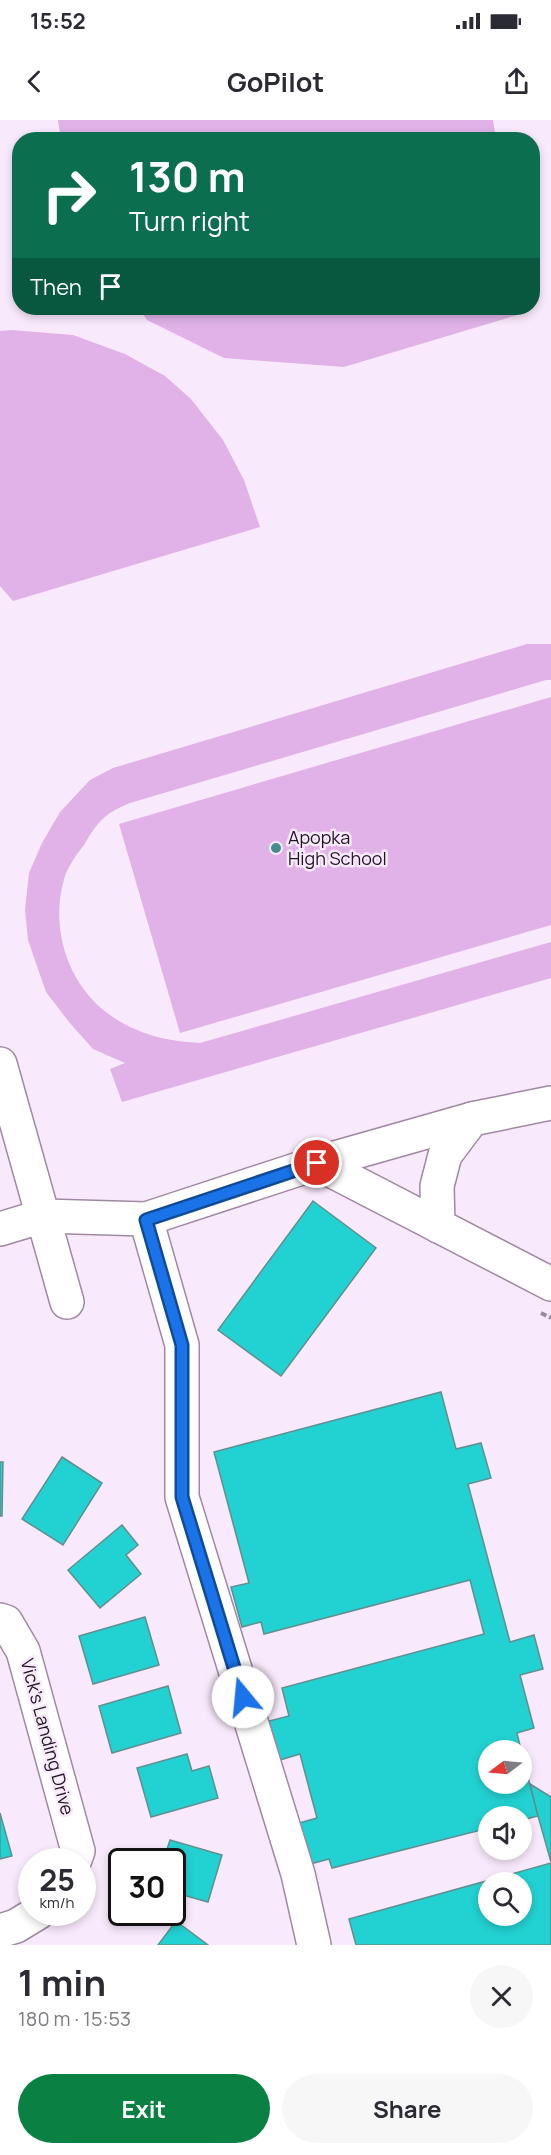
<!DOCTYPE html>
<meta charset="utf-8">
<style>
body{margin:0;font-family:Manrope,sans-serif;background:#f7f7f7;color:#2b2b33;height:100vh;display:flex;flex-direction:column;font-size:22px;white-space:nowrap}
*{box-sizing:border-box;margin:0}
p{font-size:20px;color:#7c7c81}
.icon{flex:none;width:33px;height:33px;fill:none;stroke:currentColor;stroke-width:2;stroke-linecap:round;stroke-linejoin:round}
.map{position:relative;height:1825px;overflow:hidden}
.drawer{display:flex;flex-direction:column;background:#fff;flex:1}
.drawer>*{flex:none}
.hud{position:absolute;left:12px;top:12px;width:528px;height:183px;border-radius:24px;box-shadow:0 3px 9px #0003;background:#0b6e4f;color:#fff;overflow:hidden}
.needle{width:39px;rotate:254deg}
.fabs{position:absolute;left:478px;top:1620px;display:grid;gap:12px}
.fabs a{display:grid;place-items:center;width:54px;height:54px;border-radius:50%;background:#fff;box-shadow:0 3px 9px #0003;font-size:30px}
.speed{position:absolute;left:18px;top:1728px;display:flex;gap:12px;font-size:30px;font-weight:700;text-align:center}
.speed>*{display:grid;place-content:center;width:78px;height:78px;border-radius:50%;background:#fff;box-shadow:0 3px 9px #0003;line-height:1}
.speed small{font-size:15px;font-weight:400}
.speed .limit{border:3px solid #111;border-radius:9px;background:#fff;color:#111}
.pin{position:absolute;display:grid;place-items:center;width:51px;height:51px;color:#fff;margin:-26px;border:3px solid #fff;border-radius:50%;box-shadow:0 2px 6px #0007}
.me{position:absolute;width:66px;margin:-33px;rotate:343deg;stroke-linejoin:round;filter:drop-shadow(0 0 4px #0008)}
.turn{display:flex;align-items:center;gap:21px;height:126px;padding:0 18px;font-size:27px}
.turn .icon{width:78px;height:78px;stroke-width:2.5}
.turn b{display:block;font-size:42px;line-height:51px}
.then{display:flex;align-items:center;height:57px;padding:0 18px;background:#0003;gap:12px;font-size:22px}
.round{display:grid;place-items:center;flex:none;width:63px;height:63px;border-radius:32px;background:#f7f7f7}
.head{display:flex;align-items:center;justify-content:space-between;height:102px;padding:0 18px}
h1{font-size:36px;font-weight:700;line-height:45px}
.button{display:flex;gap:12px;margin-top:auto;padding:12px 18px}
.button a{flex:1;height:69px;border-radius:36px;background:#0b8043;color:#fff;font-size:24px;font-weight:700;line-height:69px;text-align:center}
.button a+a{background:#f7f7f7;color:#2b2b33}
.status{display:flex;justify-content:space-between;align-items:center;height:42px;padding:0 30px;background:#fff;direction:ltr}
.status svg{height:16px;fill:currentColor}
header{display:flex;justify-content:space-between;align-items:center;height:78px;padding:0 18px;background:#fff;font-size:27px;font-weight:700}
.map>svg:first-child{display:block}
.green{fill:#e0b2e8}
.building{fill:#22d1d2;stroke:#618f8f;stroke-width:1.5;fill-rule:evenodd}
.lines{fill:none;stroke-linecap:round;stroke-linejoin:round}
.minor-casing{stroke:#a088a4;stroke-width:36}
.path{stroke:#968998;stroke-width:4;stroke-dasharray:6 3;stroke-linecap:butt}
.minor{stroke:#fff;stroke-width:33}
.route-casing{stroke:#114b97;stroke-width:15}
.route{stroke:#1a73e8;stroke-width:10}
.poi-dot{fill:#448c8c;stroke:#f9e9fc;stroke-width:2}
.labels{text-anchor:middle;stroke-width:5;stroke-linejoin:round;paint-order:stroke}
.poi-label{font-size:18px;fill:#1f1520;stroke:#f9e9fc;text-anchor:start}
.street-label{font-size:18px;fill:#1f1520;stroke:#f9e9fc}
</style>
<div class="status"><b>15:52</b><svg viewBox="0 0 49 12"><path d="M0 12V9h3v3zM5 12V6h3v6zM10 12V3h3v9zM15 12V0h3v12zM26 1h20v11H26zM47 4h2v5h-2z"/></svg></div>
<header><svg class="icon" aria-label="back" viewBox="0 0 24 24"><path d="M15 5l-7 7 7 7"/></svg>GoPilot<svg class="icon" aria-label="share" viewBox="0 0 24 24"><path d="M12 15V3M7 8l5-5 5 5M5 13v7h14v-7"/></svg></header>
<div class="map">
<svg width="551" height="1825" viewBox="0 0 551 1825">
<rect width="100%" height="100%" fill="#f9e9fc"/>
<!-- green -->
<g class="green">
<path d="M58,0H493L496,19L61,20Z"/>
<path d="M139,188H523L524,193L344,247L224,238L147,200Z"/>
<path d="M11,210L73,215L125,234L165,256L191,279L223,320L244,360L260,407L13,481L0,466V211Z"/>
<path d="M527,524H551V560H546L130,683C123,686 116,689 110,693C98,701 91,713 84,725C77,734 69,745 65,756C49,806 67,865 110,895C138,915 167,921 200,923L551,822V858L122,982L110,949L125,943L93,929L69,902L46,872L28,820L25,790L29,753L42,723L60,692L90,660L113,648Z"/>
<path d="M551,577V805L180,913L119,704Z"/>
</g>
<!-- building -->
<g class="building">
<path d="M313,1081L376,1128L281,1256L218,1210Z"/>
<path d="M441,1272L456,1329L481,1323L491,1358L468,1364L510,1522L534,1515L543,1549L520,1555L534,1608L517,1613L521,1630H489V1664H522V1634L538,1696L522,1700V1696H489V1708L332,1748L329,1739L310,1744L299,1703L317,1698L300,1634L280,1640L269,1601L289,1596L282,1568L484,1514L470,1460L264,1514L261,1502L242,1507L231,1467L249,1463L214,1332Z"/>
<path d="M62,1337L102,1363L63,1425L22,1399Z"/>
<path d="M0,1342H3L2,1396H0Z"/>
<path d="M122,1405L138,1425L126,1435L141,1454L100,1488L68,1450Z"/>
<path d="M145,1497L159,1545L93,1564L79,1516Z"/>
<path d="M168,1566L181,1613L112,1633L99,1586Z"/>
<path d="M187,1634L192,1651L209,1646L218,1678L151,1697L137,1648Z"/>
<path d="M530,1664L551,1677V1742L538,1696Z"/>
<path d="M0,1693L12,1736L0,1739Z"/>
<path d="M170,1720L222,1735L208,1782L172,1772V1742H163Z"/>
<path d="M551,1743V1825H356L349,1799ZM489,1762H522V1796H489Z"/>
<path d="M176,1801L208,1825H158Z"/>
</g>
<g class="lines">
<!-- minor casing -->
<g class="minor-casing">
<g id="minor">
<path d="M0,944L67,1182"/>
<path d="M317,1043L551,1164"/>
<path d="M146,1099L317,1043L472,999L551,983"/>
<path d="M438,1106L437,1066L445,1035L472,999"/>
<path d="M0,1109L43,1096L146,1099L182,1225V1377L298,1754L314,1825"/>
<path d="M0,1500L6,1502L23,1531L78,1731L74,1742"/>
<path d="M0,1811L16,1806L39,1792"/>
</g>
</g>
<!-- path -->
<path class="path" d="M541,1193L551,1198"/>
<!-- minor -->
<use href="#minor" class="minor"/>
</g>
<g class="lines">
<!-- route casing -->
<g class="route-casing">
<path id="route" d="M243,1577L182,1377V1225L146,1100L317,1043"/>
</g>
<!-- route -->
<use href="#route" class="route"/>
</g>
<!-- markers -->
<circle class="poi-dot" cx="276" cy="728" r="6"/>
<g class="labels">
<!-- poi labels -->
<g class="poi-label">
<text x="288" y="724">Apopka<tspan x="288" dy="21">High School</tspan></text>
</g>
<!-- street labels -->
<g class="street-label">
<text transform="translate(47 1617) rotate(75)" y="6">Vick's Landing Drive</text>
</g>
</g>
</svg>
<div class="fabs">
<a><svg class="needle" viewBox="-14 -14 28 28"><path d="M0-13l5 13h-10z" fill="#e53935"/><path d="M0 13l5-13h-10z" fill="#7c7c81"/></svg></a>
<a><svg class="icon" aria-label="sound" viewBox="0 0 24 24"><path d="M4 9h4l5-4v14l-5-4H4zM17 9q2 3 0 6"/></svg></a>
<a><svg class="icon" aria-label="search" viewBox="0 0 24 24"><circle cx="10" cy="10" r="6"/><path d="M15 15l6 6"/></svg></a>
</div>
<div class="speed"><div>25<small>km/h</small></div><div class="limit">30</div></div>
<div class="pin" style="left:317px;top:1043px;background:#d93025"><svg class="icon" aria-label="arrive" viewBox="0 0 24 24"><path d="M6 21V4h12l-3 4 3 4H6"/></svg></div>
<svg class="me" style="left:243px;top:1577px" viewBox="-20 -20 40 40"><circle r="19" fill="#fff"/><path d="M0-13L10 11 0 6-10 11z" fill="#1a73e8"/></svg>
<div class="hud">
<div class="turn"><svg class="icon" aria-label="right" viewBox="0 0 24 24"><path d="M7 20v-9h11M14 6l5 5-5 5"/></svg><div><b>130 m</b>Turn right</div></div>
<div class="then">Then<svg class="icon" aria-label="arrive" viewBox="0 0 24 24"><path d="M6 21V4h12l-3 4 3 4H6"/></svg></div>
</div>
</div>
<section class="drawer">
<div class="head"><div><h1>1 min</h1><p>180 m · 15:53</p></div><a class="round"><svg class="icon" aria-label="close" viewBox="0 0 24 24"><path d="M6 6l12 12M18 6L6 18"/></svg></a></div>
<div class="button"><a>Exit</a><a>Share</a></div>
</section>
